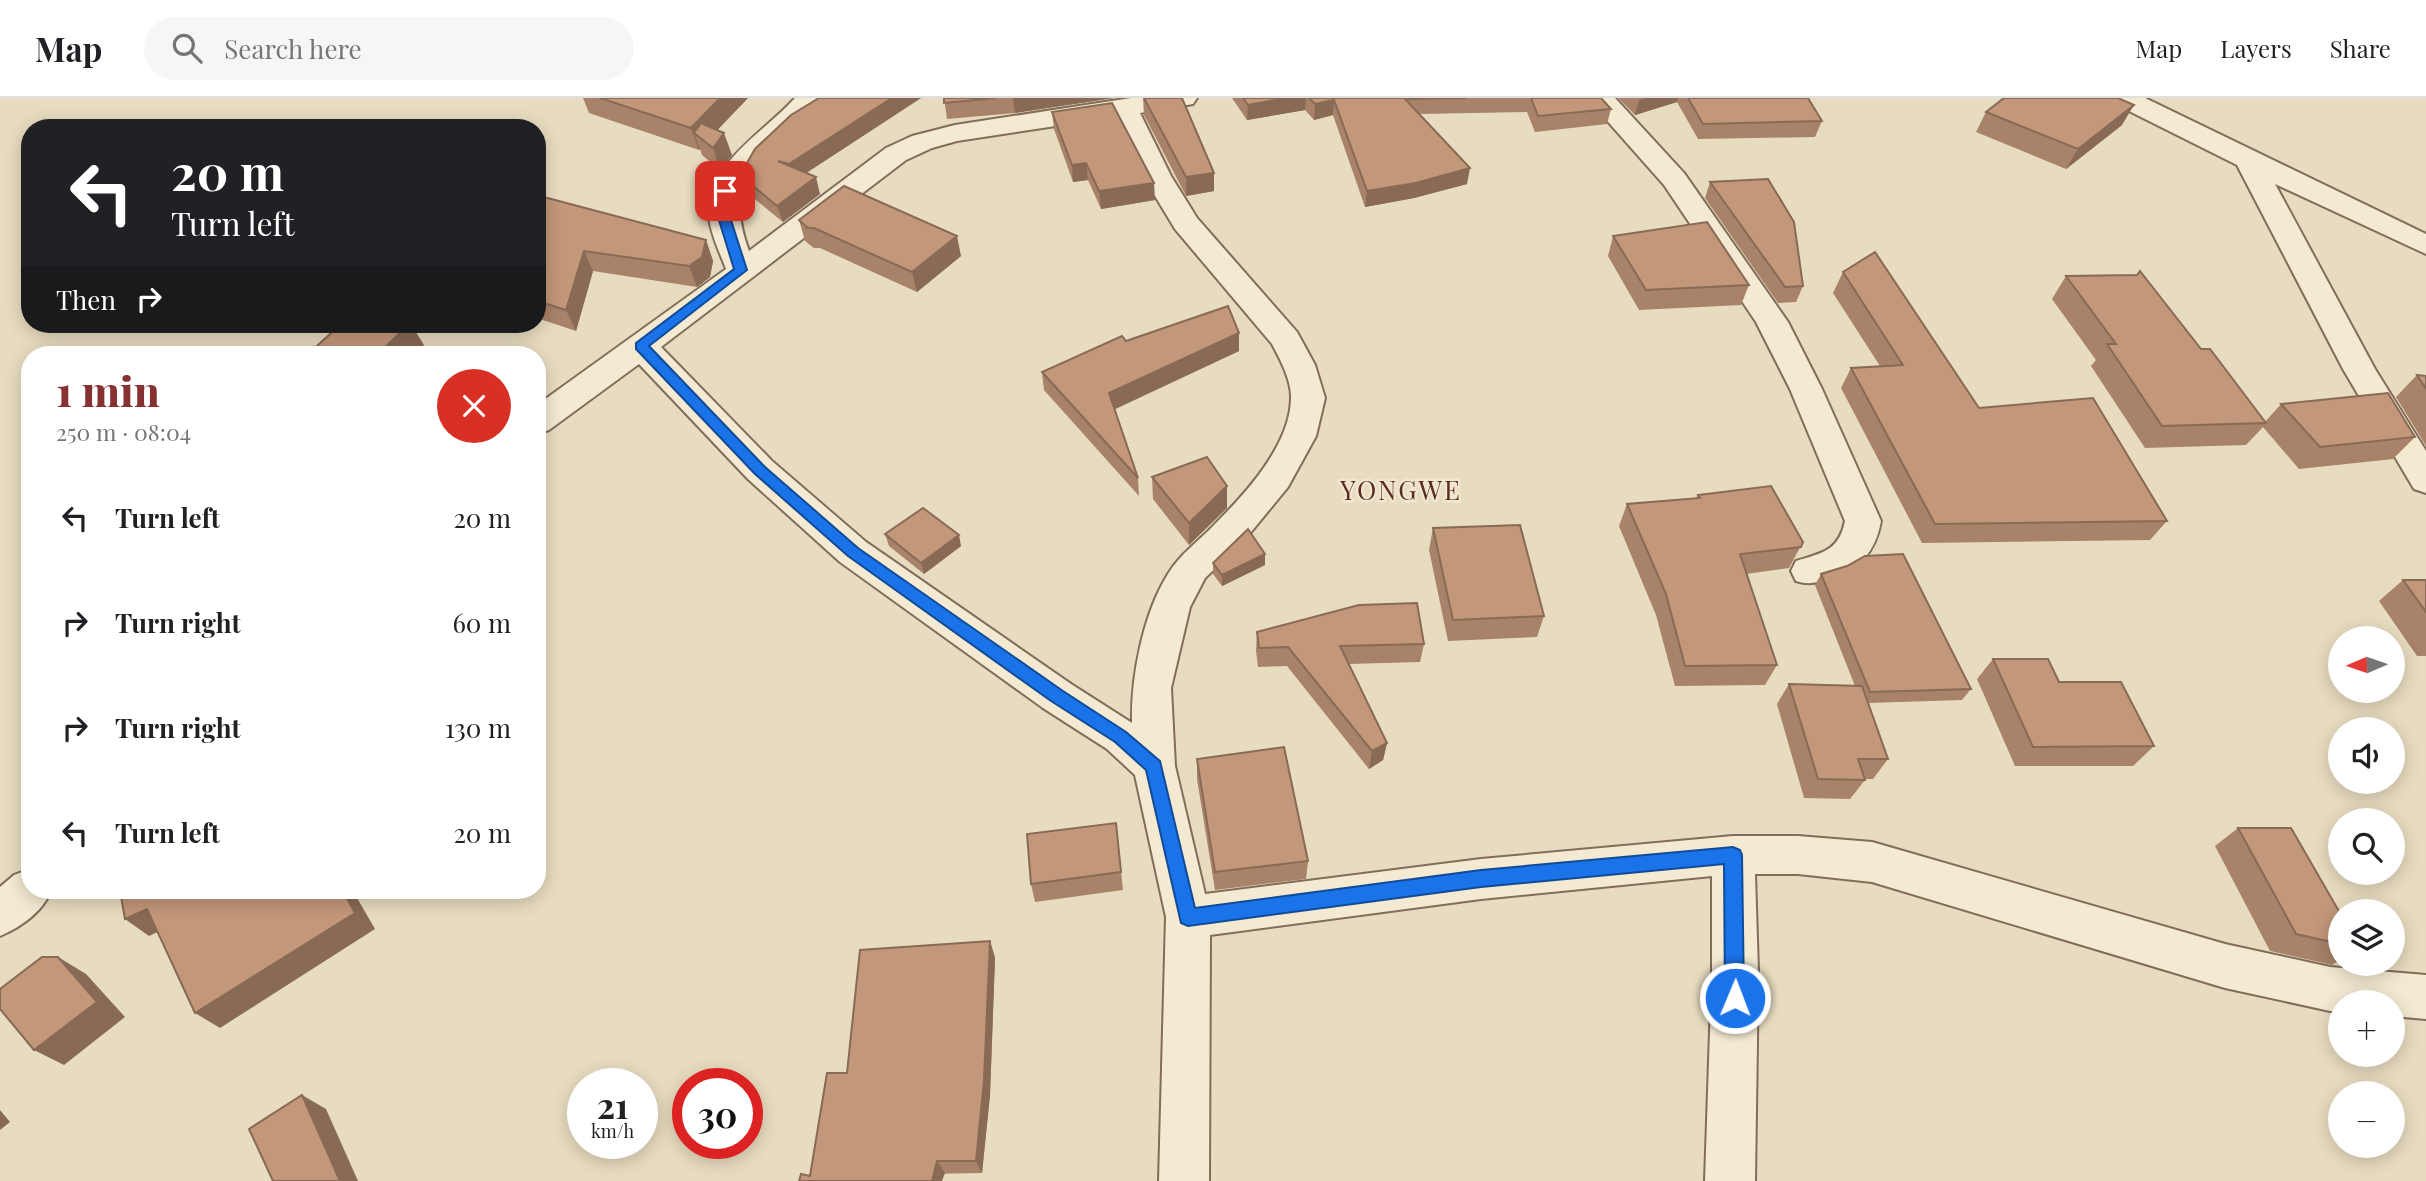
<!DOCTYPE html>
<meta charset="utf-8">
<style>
body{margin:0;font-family:"Playfair Display",serif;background:#f6f6f6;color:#202124;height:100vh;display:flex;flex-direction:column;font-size:26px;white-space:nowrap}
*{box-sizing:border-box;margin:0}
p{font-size:23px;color:#757577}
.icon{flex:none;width:38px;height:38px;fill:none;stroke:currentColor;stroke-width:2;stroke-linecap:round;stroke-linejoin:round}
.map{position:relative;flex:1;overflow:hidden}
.sheet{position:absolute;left:21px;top:248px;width:525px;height:553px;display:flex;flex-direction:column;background:#fff;border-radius:28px;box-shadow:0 4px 18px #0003}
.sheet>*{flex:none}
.banner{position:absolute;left:21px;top:21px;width:525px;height:214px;border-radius:28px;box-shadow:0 4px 18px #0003;background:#202124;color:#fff;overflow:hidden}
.needle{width:46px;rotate:268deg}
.tools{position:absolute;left:2328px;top:528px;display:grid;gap:14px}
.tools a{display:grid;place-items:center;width:77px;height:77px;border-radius:50%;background:#fff;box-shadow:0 4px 18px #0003;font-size:35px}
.speed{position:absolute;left:567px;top:970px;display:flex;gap:14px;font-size:35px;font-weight:700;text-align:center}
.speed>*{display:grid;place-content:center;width:91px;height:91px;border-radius:50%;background:#fff;box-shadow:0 4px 18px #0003;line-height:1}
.speed small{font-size:18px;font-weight:400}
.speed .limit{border:10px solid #d22;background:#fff;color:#111}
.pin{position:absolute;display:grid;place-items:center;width:60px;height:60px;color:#fff;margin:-30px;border-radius:14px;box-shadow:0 4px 10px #0006}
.me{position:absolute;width:77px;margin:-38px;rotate:1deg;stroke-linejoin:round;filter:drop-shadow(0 0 5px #0008)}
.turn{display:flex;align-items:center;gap:24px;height:147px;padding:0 35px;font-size:32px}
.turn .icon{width:91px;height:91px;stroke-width:2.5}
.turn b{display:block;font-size:49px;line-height:60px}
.then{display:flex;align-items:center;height:66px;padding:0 35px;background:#0003;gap:14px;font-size:26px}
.round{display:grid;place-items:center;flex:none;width:74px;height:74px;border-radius:37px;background:#f6f6f6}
.overview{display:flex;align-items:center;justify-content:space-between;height:119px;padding:0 35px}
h1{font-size:42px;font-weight:800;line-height:52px;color:#883133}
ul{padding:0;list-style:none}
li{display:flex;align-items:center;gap:21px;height:105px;padding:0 35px}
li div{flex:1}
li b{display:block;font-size:26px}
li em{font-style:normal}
header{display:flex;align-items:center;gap:42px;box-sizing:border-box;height:98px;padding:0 35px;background:#fff;border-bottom:2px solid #e0e0e0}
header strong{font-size:33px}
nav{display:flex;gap:38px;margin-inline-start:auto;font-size:24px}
.search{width:490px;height:63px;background:#f6f6f6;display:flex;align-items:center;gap:18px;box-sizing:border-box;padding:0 24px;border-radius:38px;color:#757577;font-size:26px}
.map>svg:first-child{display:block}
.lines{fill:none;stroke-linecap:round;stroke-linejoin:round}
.street-casing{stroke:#806d5a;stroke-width:4}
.street{fill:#f4ead2;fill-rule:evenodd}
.wall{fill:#a88269}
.shaded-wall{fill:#886a55}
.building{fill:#c3977a;stroke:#886a55;stroke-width:2}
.route{fill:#1a73e8;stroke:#114b97;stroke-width:2}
.labels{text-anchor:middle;stroke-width:5;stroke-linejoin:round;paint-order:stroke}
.quarter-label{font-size:26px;letter-spacing:2px;fill:#592c21;stroke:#f1e6cf}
</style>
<header>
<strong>Map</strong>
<div class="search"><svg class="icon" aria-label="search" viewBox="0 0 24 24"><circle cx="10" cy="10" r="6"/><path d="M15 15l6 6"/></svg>Search here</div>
<nav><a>Map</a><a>Layers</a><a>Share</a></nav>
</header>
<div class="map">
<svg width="2426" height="1083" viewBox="0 0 2426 1083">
<rect width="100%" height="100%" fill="#e8dcc0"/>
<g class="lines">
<!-- street casing -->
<g class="street-casing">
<g id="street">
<path d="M795,0H822C781,60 716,66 749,153L886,50L912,38L955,27L1131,0H1197L1193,6L1140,15L1171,78L1197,120L1297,234L1315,267L1325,300L1316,338L1288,389L1242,445L1205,480L1190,509L1171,590L1175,668L1205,796L1481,761L1733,738H1798L1872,744L2225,846L2330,869L2426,877V921L2392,918V905H2340V914L2330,913L2225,890L1872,784L1798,776H1755L1758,874L1755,1083H1705L1712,874V778L1481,801L1210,837L1209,1083H1159L1166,819L1135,677L1107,651L1043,610L840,464L748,381L639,266L549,332L537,336V307L726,171C720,155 711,137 709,119C705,66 764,35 795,0ZM1115,19L1143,78L1175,131L1272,246C1280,261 1292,283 1291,301C1290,347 1246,395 1215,426C1199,443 1180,456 1168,476C1143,516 1131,579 1132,625L1071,586L866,444L772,363L661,249L906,62L932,50L957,43Z"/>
<path d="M1587,0H1615L1684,75L1788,224L1822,291L1881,423C1875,456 1859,471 1828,481C1815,485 1809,487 1796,483L1791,473L1796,463C1822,455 1839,453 1845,423L1790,291L1756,224L1664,87Z"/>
<path d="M2111,0H2145L2426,136V156L2275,86L2375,271L2426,353V395L2414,391L2343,271L2237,67L2115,6Z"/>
<path d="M30,771V793H51C42,814 21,829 0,838V789L14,777Z"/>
</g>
</g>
<!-- street -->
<use href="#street" class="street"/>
</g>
<!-- wall -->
<g class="wall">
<path d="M583,0H748L717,32L732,57L720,72L702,57L700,51L699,52L589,15Z"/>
<path d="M819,0H921L806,75L820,96L783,124L746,94L740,77Z"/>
<path d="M944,0H1114L1015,15L947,21Z"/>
<path d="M1143,0L1214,75V93L1186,98L1144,17Z"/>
<path d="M1232,0H1601L1611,11L1607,26L1535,34L1527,14L1419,16L1467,86L1414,100L1365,109L1333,17L1314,22L1305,12L1247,22Z"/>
<path d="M1618,0H1808L1822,23L1815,39L1698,41L1677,4L1635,17Z"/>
<path d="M2120,1L2122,27L2066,71L1976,34L1986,14Z"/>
<path d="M1052,14L1155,102L1101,111L1088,82L1073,84L1054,31Z"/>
<path d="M1710,84L1803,188L1796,204L1778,205L1705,100Z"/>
<path d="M537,100L706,142L713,163L710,179L697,189L593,173L576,233L537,220Z"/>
<path d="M799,122L961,158L917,194L820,150H814L805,143Z"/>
<path d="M1613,138L1749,187L1741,207L1639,212L1608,158Z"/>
<path d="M1843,174L1979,310L2167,423L2150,442L1922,445L1841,290L1851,270L1880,268L1833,195Z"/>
<path d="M2066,178L2201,251L2265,324L2281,306L2415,339L2393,361L2299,371L2263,329L2246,347L2145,350L2091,268L2096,262L2052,201Z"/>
<path d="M1239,235V253L1115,311L1138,380L1139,398L1044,292L1042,274L1126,243Z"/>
<path d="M2417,277L2426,278V348L2396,299Z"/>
<path d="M1152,379L1227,410L1189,447L1153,401Z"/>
<path d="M1698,397L1803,444L1789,470L1746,476L1777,567L1765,587L1675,588L1656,517L1619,428L1627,406L1696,400Z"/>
<path d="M1433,430L1544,518L1537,539L1448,543L1429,452Z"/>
<path d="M885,436L961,448L924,476L889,448Z"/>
<path d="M1265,456V467L1222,488L1213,476V465Z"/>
<path d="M1821,476L1971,591L1962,602L1868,605L1888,661L1873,681H1864L1865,682L1850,701L1804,700L1777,606L1789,586L1855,588L1815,487Z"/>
<path d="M2403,482H2426V558H2417L2379,503Z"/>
<path d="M1257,534L1424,546L1420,564L1349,566L1387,645L1383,662L1369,671L1287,568L1258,569L1256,553Z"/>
<path d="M1993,561L2059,584L2154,648L2133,668H2015L1977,581Z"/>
<path d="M1197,661L1308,763L1306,781L1215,792L1197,681Z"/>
<path d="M1116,725L1123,792L1035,804L1031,786Z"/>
<path d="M2238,730L2340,815V862L2332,867L2270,853L2215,748Z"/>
<path d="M990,843L995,860L990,997L982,1075L810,1078L847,975Z"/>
</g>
<!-- shaded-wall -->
<g class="shaded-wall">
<path d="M720,0H748L706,44L694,35L700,51L699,52L691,30Z"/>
<path d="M892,0H921L794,83L789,66Z"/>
<path d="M1013,0H1114L1015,15Z"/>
<path d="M1286,0H1306L1305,12L1247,22L1248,7Z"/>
<path d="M1645,0H1678L1677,4L1635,17L1639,2Z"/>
<path d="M1334,2L1333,17L1314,22L1315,6Z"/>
<path d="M2134,7L2122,27L2066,71L2078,51Z"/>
<path d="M724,35L732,57L720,72L713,50Z"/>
<path d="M1086,65L1088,82L1073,84L1072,67Z"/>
<path d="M1470,70L1467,86L1414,100L1365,109L1367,93Z"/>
<path d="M1214,75V93L1186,98V79Z"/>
<path d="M816,79L820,96L783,124L777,108Z"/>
<path d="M1154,85L1155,102L1101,111L1099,93Z"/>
<path d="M957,138L961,158L917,194L912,174Z"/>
<path d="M706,142L713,163L710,179L697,189L689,168Z"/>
<path d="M584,153L593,173L576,233L566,212Z"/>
<path d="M409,226H411L424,247L414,257H377Z"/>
<path d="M1239,235V253L1111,313L1109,295Z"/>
<path d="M1227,388V410L1189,447V425Z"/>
<path d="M959,437L961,448L924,476L921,465Z"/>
<path d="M1265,456V467L1222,488V477Z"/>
<path d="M1387,645L1383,662L1369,671L1372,653Z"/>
<path d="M343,793H353L375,831L220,930L195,915Z"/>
<path d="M147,811L171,828L149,838L125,821Z"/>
<path d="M990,843L995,860L990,997L982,1075L976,1063Z"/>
<path d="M58,859L86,876L125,919L64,967L34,952Z"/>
<path d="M302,997L326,1011L358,1083H340Z"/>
<path d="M0,1012L10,1024L0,1032Z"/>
<path d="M937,1063L945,1075L942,1083H932Z"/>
</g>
<!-- building -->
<g class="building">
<path d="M600,0H720L691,30Z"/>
<path d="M819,0H892L789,66L778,63L816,79L777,108L740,77L755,51L791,17Z"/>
<path d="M944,0H995L944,5Z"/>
<path d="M1144,0H1182L1214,75L1186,79Z"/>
<path d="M1243,0H1286L1248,7Z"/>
<path d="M1309,0H1466L1405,1L1470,70L1416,85L1367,93L1334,2L1315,6Z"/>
<path d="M1531,0H1601L1611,11L1538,18Z"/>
<path d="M1688,0H1808L1822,23L1703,26Z"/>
<path d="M2004,0H2118L2134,7L2078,51L1986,14Z"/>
<path d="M1112,5L1154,85L1099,93L1086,65L1072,67L1052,14Z"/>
<path d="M701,25L724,35L713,50L694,35Z"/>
<path d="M1768,81L1794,124L1803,188L1785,189L1710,84Z"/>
<path d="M844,88L957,138L912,174L814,130H808L799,122Z"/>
<path d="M540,98L706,142L702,159L689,168L584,153L566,212L537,203V100Z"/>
<path d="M1707,124L1749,187L1646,192L1613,138Z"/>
<path d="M1875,154L1979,310L2093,300L2167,423L1935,426L1851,270L1903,267L1843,174Z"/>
<path d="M2140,173L2201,251H2210L2266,325L2162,328L2107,246H2116L2066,178L2137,177Z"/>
<path d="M1228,208L1239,235L1109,295L1138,380L1042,274L1122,238L1126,243Z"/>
<path d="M341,226H409L377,257H307Z"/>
<path d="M2417,277L2426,278V291Z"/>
<path d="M2388,295L2415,339L2320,349L2281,306Z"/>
<path d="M1207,359L1227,388L1189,425L1152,379Z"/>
<path d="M1771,388L1803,444L1801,449L1740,456L1777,567L1685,568L1666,496L1627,406L1700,400L1698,397Z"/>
<path d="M923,410L959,437L921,465L885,436Z"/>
<path d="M1520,427L1544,518L1453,522L1433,430Z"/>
<path d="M1248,431L1265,456L1222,477L1213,465Z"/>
<path d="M1903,456L1971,591L1870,594L1821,476L1847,468L1865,458Z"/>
<path d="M2403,482H2426V514Z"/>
<path d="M1417,505L1424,546L1340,548L1387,645L1372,653L1288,549L1259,550L1257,534L1359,507Z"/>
<path d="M1993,561H2048L2059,584H2121L2154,648L2033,649Z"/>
<path d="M1789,586L1862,588L1888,661H1858L1865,682L1818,681Z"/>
<path d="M1284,649L1308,763L1215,774L1197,661Z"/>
<path d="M1116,725L1121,774L1031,786L1027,736Z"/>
<path d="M2238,730H2291L2340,815V846L2296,836Z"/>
<path d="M120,793H343L355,815L195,915L147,811L125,821Z"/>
<path d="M990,843L984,982L976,1063H937L932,1083H799L801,1076L810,1078L827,975H847L860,852Z"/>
<path d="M42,859H58L97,904L34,952L0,911V891Z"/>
<path d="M302,997L340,1083H273L249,1031Z"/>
</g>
<!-- route -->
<path class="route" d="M721,90L731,93L730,119L747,172L649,248L765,369L858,450L1063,593L1126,634L1160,663L1195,810L1481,772L1733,749L1740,752L1742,757L1744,900L1742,906L1735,909L1728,906L1725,900L1724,766L1481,789L1188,828L1181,825L1146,672L1115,644L1051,603L848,458L755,376L636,251V245L734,171L718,119Z"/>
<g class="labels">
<!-- quarter labels -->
<g class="quarter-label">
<text x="1401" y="402">YONGWE</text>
</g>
</g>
</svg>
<div class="tools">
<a><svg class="needle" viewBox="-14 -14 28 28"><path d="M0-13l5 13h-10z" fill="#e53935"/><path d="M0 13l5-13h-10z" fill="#757577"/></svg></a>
<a><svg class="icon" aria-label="sound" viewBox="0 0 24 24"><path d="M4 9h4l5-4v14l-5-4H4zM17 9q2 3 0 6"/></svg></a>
<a><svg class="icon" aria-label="search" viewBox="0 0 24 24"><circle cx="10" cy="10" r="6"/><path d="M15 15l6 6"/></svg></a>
<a><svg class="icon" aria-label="layers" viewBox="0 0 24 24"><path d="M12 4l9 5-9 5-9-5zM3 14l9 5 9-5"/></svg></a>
<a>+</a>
<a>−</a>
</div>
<div class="speed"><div>21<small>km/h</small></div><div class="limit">30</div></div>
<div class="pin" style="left:725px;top:93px;background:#d93025"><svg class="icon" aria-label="arrive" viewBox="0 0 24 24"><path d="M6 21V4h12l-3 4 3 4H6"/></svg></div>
<svg class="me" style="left:1735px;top:900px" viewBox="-20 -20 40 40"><circle r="17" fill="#1a73e8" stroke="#fff" stroke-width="3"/><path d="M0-11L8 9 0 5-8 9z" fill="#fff"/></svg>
<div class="banner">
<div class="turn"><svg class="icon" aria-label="left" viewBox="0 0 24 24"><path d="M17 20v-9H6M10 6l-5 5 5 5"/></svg><div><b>20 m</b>Turn left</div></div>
<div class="then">Then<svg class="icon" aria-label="right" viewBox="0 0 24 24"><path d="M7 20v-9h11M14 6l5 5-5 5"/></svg></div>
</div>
<section class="sheet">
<div class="overview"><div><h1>1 min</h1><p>250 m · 08:04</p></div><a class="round" style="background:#d93025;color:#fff"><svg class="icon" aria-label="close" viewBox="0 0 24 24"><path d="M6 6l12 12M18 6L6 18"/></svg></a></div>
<ul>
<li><svg class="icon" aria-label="left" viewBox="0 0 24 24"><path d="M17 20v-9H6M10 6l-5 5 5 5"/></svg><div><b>Turn left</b></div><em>20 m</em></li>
<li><svg class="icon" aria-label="right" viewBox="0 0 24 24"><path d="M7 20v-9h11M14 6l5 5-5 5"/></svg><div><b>Turn right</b></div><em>60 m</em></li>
<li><svg class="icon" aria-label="right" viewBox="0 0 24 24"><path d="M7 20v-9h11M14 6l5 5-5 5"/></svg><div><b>Turn right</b></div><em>130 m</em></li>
<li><svg class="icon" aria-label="left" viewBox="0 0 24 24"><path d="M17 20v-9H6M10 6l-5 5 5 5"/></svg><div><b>Turn left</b></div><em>20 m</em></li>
</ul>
</section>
</div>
